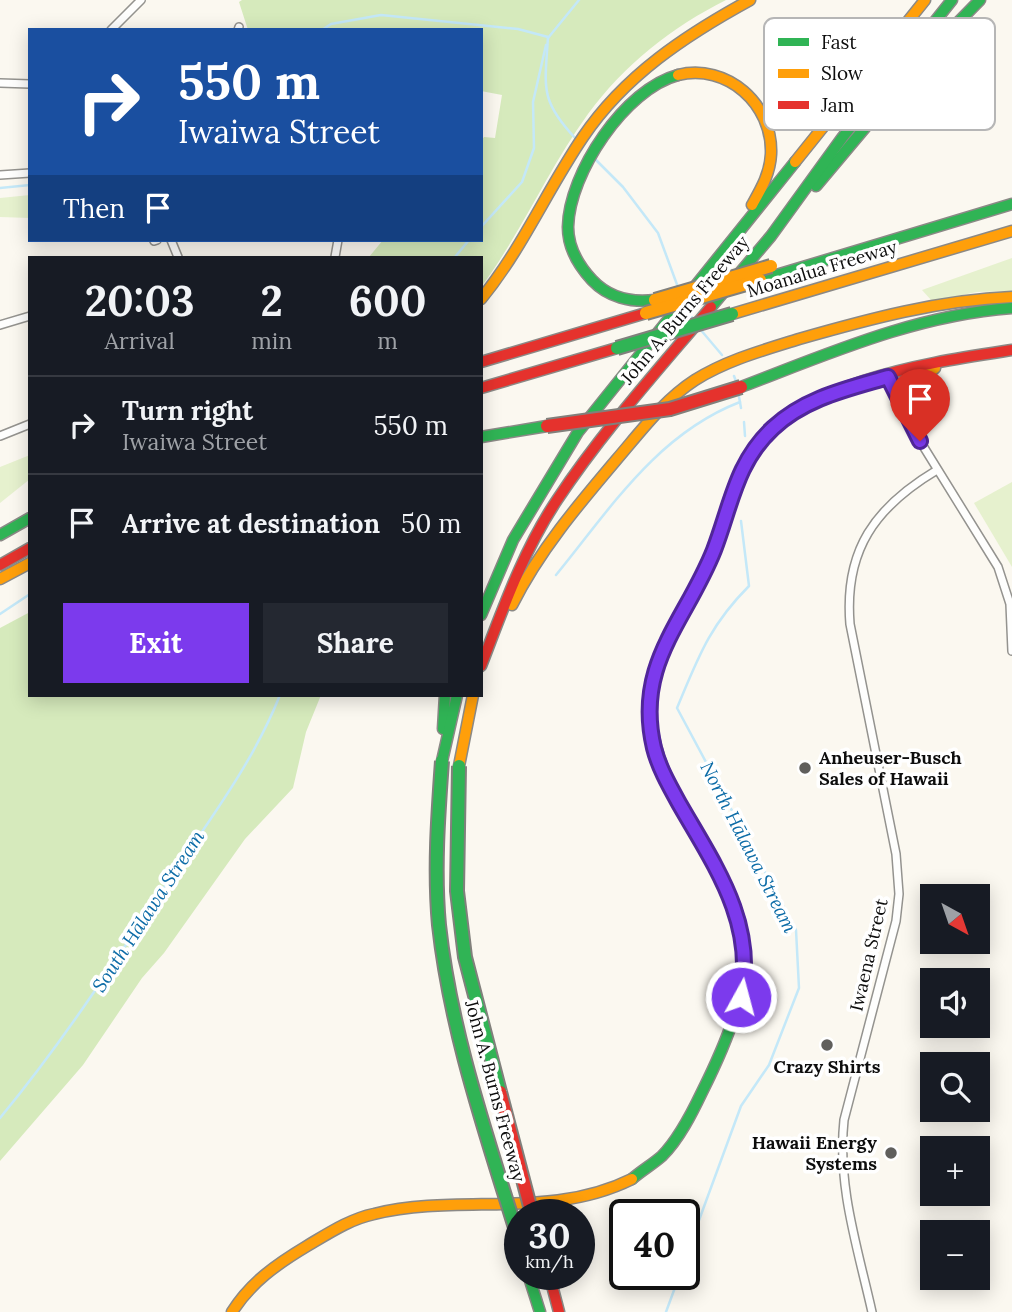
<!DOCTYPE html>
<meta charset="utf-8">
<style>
body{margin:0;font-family:Lora,serif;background:#242831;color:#f1f3f6;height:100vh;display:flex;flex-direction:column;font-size:26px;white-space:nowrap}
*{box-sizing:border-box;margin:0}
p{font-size:23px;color:#9ea1a6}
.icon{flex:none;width:38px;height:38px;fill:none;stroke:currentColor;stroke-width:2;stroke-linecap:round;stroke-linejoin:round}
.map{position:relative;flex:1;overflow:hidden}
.side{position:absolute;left:28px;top:256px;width:455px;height:441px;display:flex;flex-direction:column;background:#171b24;border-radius:0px;box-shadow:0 4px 18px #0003}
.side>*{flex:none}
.hud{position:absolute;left:28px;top:28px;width:455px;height:214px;border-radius:0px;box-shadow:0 4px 18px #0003;background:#1a4fa0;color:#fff;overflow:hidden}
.needle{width:46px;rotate:140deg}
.controls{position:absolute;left:920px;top:884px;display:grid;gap:14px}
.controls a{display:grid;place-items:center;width:70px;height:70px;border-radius:0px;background:#171b24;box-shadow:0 4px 18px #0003;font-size:35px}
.speed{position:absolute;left:504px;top:1199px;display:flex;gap:14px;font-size:35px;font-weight:700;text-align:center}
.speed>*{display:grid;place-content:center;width:91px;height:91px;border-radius:50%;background:#171b24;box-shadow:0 4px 18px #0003;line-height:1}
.speed small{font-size:18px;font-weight:400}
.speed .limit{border:4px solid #111;border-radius:10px;background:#fff;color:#111}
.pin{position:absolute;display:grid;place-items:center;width:60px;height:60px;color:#fff;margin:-72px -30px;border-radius:50% 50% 50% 0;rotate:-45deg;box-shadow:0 0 7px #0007}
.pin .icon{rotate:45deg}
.me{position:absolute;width:77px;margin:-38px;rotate:7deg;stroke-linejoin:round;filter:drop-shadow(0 0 5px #0008)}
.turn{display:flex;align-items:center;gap:24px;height:147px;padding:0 35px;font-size:32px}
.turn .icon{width:91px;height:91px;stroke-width:2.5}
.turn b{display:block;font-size:49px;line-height:60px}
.then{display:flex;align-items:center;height:66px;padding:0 35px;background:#0003;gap:14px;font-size:26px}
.eta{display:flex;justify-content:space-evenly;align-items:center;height:119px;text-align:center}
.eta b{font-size:42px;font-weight:700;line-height:49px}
.cta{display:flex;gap:14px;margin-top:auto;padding:14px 35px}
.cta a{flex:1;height:80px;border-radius:0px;background:#7c3aed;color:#fff;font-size:28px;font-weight:700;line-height:80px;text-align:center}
.cta a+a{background:#242831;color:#f1f3f6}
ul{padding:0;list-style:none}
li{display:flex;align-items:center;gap:21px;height:98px;padding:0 35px;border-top:2px solid #363941}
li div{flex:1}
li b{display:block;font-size:26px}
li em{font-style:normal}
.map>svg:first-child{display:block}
.green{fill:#e6f1ce}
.forest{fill:#d6eabc}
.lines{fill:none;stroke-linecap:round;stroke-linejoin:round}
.stream{stroke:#c4e8f8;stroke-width:2.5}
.street-casing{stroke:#94938f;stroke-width:10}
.fast-casing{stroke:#8b8986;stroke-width:13}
.slow-casing{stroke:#8b8986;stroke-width:13}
.jam-casing{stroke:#8b8986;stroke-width:13}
.street{stroke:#fefefd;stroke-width:7}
.fast{stroke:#30b455;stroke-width:10}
.slow{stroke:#ff9f0a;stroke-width:10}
.jam{stroke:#e5322d;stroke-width:10}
.fast-bridge-casing{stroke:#81807c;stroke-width:16;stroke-linecap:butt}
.slow-bridge-casing{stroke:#81807c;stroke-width:16;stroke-linecap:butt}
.jam-bridge-casing{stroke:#81807c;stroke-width:16;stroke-linecap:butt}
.fast-bridge{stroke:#30b455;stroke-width:12}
.slow-bridge{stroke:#ff9f0a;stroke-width:12}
.jam-bridge{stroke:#e5322d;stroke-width:12}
.route-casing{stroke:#51269a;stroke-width:18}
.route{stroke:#7c3aed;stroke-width:12}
.poi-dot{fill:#605f5c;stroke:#fff;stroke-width:2.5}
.labels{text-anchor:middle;stroke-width:7;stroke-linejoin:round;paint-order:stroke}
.street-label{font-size:18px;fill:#0d0d0d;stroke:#fff}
.poi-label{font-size:18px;font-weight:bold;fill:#0d0d0d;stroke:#fff;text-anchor:start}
.water-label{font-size:19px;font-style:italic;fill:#0d6ca7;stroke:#fff}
.key{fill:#fff;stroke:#b6b6b6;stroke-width:2}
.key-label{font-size:19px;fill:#0d0d0d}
</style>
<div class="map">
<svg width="1012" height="1312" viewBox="0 0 1012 1312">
<rect width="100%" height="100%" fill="#fbf8f0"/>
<!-- green -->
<g class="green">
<path d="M30,195V218L0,217V198Z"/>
<path d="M1012,258V291L977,292L932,301L922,290Z"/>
<path d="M30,455V479L0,503V467Z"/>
<path d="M1012,482V567L974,503Z"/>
</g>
<!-- forest -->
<g class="forest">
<path d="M242,0H726C672,27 624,65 588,114C548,169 522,232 481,287V257H369L383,240H481V141L484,137L495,138L502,95L481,91V30H248L239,2Z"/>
<path d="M30,612V695H321L306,732L293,788L245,839L164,953L142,978L83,1065L0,1161V628Z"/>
</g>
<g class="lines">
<!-- stream -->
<g class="stream">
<path d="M322,30L331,24L381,15L518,29L548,37"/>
<path d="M548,37C545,87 539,100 576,139"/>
<path d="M548,38L579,0"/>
<path d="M595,159L623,187L658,233L679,290"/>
<path d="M0,188L30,185"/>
<path d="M481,227L522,182L534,148L533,102L546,45"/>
<path d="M455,257L469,240"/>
<path d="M685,306L694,321"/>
<path d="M700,329L722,355"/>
<path d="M734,376L737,384"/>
<path d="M738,391L741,408"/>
<path d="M744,422L745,436"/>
<path d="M556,575C610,509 657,434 740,402"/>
<path d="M0,614L30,594"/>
<path d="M0,1118C63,1042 113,964 167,883C208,822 253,763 280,695"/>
<path d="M684,1261L741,1106L769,1065L799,988L796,930L677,708C698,658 709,626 749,586L741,521"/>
<path d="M666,1312L680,1274"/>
</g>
<!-- street casing -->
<g class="street-casing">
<g id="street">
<path d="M111,30L141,0"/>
<path d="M238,30L239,27"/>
<path d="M0,83L30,84"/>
<path d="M0,175L30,173"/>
<path d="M171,240L178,257"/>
<path d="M154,241L157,240"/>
<path d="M335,257L338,240"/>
<path d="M0,325L30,316"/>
<path d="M888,377L920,441L998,567L1010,604L1012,651"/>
<path d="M0,436L30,424"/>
<path d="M872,1312C858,1249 837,1186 844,1120L896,921L899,894L896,854L850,624C844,550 875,507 937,470"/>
</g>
</g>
<!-- fast casing -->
<g class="fast-casing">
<g id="fast">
<path d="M816,186L926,55L980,0"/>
<path d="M760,280L1012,204"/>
<path d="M655,300C631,303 608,297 592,280C579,266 568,247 568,227C569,173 625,89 678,75"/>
<path d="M711,307L771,236L842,138L952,0"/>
<path d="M741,387C830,353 916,315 1012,308"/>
<path d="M481,437L547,426"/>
<path d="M0,535L30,518"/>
<path d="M481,615L513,540L578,432L795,162"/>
<path d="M443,729L445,695"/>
<path d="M442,761L457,695"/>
<path d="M632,1179C641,1171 653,1164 662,1156C679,1139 692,1113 702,1092C731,1034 759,970 735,906"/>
<path d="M528,1274L540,1312"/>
</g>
</g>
<!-- slow casing -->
<g class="slow-casing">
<g id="slow">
<path d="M678,75C727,63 773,104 771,154C770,174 761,189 752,205"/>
<path d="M795,162L925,0"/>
<path d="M481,299C522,249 547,190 583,137C625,75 686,35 750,0"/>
<path d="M732,314L1012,231"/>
<path d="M906,413L914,386L935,368"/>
<path d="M706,567C690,601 668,632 657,668C629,760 704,827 735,906"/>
<path d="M0,579L30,563"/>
<path d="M512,605C539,551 578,505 617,459C641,431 664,400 695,380C727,360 764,350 799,339C869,319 939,300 1012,297"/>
<path d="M459,766L473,695"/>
<path d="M232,1312C251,1282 277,1264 307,1246C329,1233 350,1219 374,1214C459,1193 550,1220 632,1179"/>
</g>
</g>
<!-- jam casing -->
<g class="jam-casing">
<g id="jam">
<path d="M481,362L646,313"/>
<path d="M481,388L617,348"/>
<path d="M0,565L30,548"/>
<path d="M706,567C722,532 727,491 748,458C800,380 927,363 1012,350"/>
<path d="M481,666C503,609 523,551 557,500C602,432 658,370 711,307"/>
<path d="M549,1274L559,1312"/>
</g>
</g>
<!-- street -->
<use href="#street" class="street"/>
<!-- fast -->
<use href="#fast" class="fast"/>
<!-- slow -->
<use href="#slow" class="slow"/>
<!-- jam -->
<use href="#jam" class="jam"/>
<!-- fast-bridge casing -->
<g class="fast-bridge-casing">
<g id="fast-bridge">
<path d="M617,348L732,314"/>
<path d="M442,761C438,816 434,871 439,925C451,1035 488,1139 520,1244"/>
<path d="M459,766L457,891L465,957L500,1092"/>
</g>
</g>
<!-- slow-bridge casing -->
<g class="slow-bridge-casing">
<g id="slow-bridge">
<path d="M655,300L771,266"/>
<path d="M646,313L760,280"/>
</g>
</g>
<!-- jam-bridge casing -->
<g class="jam-bridge-casing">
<g id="jam-bridge">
<path d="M547,426L670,409L741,387"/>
<path d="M500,1092L532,1214"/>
</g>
</g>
<!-- fast-bridge -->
<use href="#fast-bridge" class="fast-bridge"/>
<!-- slow-bridge -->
<use href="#slow-bridge" class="slow-bridge"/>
<!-- jam-bridge -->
<use href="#jam-bridge" class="jam-bridge"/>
</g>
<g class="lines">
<!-- route casing -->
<g class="route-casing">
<path id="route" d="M741,997C756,923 715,866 680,805C670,787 659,768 654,748C634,664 686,621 714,550C731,506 736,462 773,428C805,398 847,389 888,377L920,441"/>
</g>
<!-- route -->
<use href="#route" class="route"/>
</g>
<!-- markers -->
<g class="poi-dot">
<circle cx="805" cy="768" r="7"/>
<circle cx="827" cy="1045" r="7"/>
<circle cx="891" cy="1153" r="7"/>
</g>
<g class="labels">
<!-- street labels -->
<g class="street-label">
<text transform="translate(822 269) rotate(-17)" y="6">Moanalua Freeway</text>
<text transform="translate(685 310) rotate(-50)" y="6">John A. Burns Freeway</text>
<text transform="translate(869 955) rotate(-77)" y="6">Iwaena Street</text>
<text transform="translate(495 1091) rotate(75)" y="6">John A. Burns Freeway</text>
</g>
<!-- poi labels -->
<g class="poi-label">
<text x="819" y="764">Anheuser-Busch<tspan x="819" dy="21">Sales of Hawaii</tspan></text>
<text x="827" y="1073" text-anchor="middle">Crazy Shirts</text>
<text x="877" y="1149" text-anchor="end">Hawaii Energy<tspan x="877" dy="21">Systems</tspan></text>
</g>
<!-- water labels -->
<g class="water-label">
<text transform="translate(749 847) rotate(63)" y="7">North Hālawa Stream</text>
<text transform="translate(148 911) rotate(-57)" y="7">South Hālawa Stream</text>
</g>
</g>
<!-- legend -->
<rect x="764" y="18" width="231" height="112" rx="10" class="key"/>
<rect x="778" y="38" width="31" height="8" fill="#30b455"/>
<rect x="778" y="69" width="31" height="9" fill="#ff9f0a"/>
<rect x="778" y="101" width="31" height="8" fill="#e5322d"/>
<g class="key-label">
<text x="821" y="49">Fast</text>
<text x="821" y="80">Slow</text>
<text x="821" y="112">Jam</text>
</g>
</svg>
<div class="controls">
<a><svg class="needle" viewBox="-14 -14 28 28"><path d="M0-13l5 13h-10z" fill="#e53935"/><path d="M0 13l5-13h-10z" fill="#9ea1a6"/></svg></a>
<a><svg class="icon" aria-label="sound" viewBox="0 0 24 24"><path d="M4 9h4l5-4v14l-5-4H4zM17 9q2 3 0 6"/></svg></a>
<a><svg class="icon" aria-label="search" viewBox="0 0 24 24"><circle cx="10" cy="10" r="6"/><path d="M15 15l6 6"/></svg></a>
<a>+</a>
<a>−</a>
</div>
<div class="speed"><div>30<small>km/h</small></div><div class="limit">40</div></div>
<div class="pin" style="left:920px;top:441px;background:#d93025"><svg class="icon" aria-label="arrive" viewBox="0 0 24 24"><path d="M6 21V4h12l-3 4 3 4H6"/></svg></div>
<svg class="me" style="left:741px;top:997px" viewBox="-20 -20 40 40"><circle r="17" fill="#7c3aed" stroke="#fff" stroke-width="3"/><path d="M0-11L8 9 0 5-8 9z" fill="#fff"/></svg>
<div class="hud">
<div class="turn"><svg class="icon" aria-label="right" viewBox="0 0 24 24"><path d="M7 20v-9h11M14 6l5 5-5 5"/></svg><div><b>550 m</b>Iwaiwa Street</div></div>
<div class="then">Then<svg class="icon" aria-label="arrive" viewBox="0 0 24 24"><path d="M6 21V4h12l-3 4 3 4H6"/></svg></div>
</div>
<section class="side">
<div class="eta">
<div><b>20:03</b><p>Arrival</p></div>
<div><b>2</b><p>min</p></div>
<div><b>600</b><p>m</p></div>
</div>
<ul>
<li><svg class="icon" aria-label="right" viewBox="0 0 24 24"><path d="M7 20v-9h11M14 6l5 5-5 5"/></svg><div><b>Turn right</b><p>Iwaiwa Street</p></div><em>550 m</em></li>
<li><svg class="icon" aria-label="arrive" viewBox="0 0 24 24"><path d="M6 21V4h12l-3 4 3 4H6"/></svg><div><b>Arrive at destination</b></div><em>50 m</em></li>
</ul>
<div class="cta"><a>Exit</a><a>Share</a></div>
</section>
</div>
